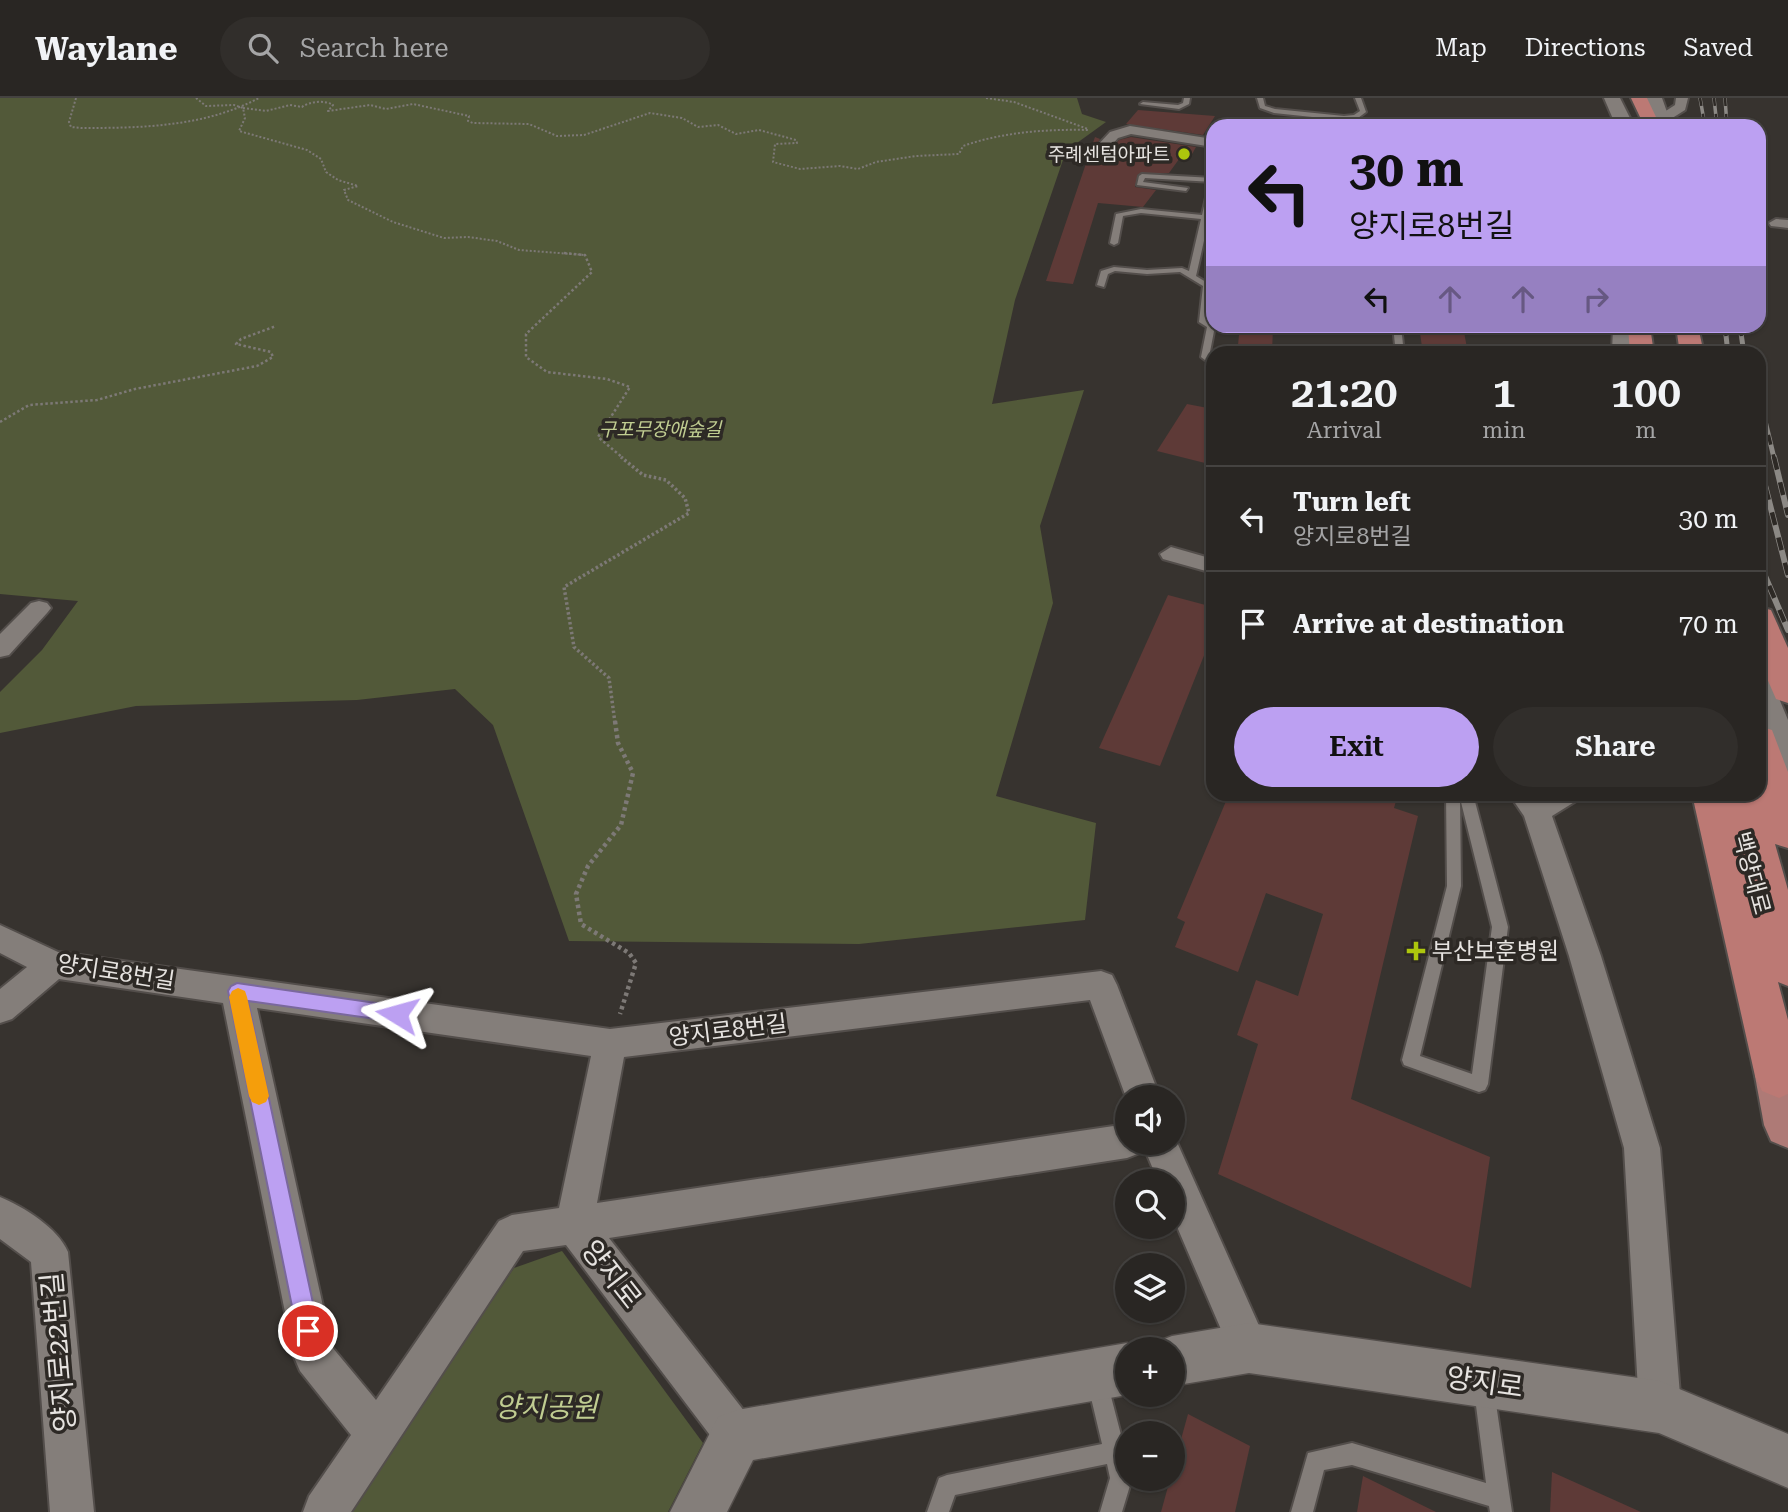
<!DOCTYPE html>
<meta charset="utf-8">
<style>
body{margin:0;font-family:"Roboto Serif","Noto Sans KR",serif;background:#312e2b;color:#f1f3f6;height:100vh;display:flex;flex-direction:column;font-size:26px;white-space:nowrap}
*{box-sizing:border-box;margin:0}
p{font-size:23px;color:#a5a5a6}
.icon{flex:none;width:38px;height:38px;fill:none;stroke:currentColor;stroke-width:2;stroke-linecap:round;stroke-linejoin:round}
.map{position:relative;flex:1;overflow:hidden}
.details{position:absolute;left:1206px;top:248px;width:560px;height:455px;display:flex;flex-direction:column;background:#292623;border-radius:21px;box-shadow:0 2px 5px #0004,0 0 0 2px #454341}
.details>*{flex:none}
.top-card{position:absolute;left:1206px;top:21px;width:560px;height:214px;border-radius:21px;box-shadow:0 2px 5px #0004,0 0 0 2px #454341;background:#bca0f2;color:#111;overflow:hidden}
.controls{position:absolute;left:1115px;top:987px;display:grid;gap:14px}
.controls a{display:grid;place-items:center;width:70px;height:70px;border-radius:50%;background:#292623;box-shadow:0 2px 5px #0004,0 0 0 2px #454341;font-size:35px}
.pin{position:absolute;display:grid;place-items:center;width:60px;height:60px;color:#fff;margin:-30px;border:4px solid #fff;border-radius:50%;box-shadow:0 2px 7px #0007}
.me{position:absolute;width:77px;margin:-38px;rotate:278deg;stroke-linejoin:round;filter:drop-shadow(0 0 5px #0008)}
.turn{display:flex;align-items:center;gap:24px;height:147px;padding:0 28px;font-size:32px}
.turn .icon{width:91px;height:91px;stroke-width:2.5}
.turn b{display:block;font-size:49px;line-height:60px}
.lanes{display:flex;align-items:center;height:66px;padding:0 28px;background:#0003;justify-content:center;gap:35px;direction:ltr}
.lanes .off{opacity:.35}
.eta{display:flex;justify-content:space-evenly;align-items:center;height:119px;text-align:center}
.eta b{font-size:42px;font-weight:600;line-height:49px}
.cta{display:flex;gap:14px;margin-top:auto;padding:14px 28px}
.cta a{flex:1;height:80px;border-radius:42px;background:#bca0f2;color:#111;font-size:28px;font-weight:600;line-height:80px;text-align:center}
.cta a+a{background:#312e2b;color:#f1f3f6}
ul{padding:0;list-style:none}
li{display:flex;align-items:center;gap:21px;height:105px;padding:0 28px;border-top:2px solid #454341}
li div{flex:1}
li b{display:block;font-size:26px}
li em{font-style:normal}
header{display:flex;align-items:center;gap:42px;box-sizing:border-box;height:98px;padding:0 35px;background:#292623;border-bottom:2px solid #454341}
header strong{font-size:33px}
nav{display:flex;gap:38px;margin-inline-start:auto;font-size:24px}
.search{width:490px;height:63px;background:#312e2b;display:flex;align-items:center;gap:18px;box-sizing:border-box;padding:0 24px;border-radius:38px;color:#a5a5a6;font-size:26px}
.map>svg:first-child{display:block}
.green{fill:#525939}
.building{fill:#5e3a37}
.lines{fill:none;stroke-linecap:round;stroke-linejoin:round}
.service-casing{stroke:#534e4b;stroke-width:4}
.minor-casing{stroke:#534e4b;stroke-width:4}
.tertiary-casing{stroke:#534e4b;stroke-width:3}
.secondary-casing{stroke:#534e4b;stroke-width:4}
.primary-casing{stroke:#534e4b;stroke-width:4}
.trunk-casing{stroke:#534e4b;stroke-width:4}
.path-far3{stroke:#7d7976;stroke-width:2;stroke-dasharray:2 2;stroke-linecap:butt}
.path-far2{stroke:#7d7976;stroke-width:2.5;stroke-dasharray:2.5 2.5;stroke-linecap:butt}
.path-far1{stroke:#7d7976;stroke-width:3.5;stroke-dasharray:2.5 2.5;stroke-linecap:butt}
.path{stroke:#7d7976;stroke-width:4.5;stroke-dasharray:3.5 3.5;stroke-linecap:butt}
.service{fill:#847e7a;fill-rule:evenodd}
.minor{fill:#847e7a;fill-rule:evenodd}
.tertiary{fill:#847e7a;fill-rule:evenodd}
.secondary{fill:#847e7a;fill-rule:evenodd}
.primary{fill:#ae7a76;fill-rule:evenodd}
.trunk{fill:#bc7974;fill-rule:evenodd}
.rail-far2-casing{stroke:#8c8985;stroke-width:3.5}
.rail-far1-casing{stroke:#8c8985;stroke-width:5}
.rail-casing{stroke:#8c8985;stroke-width:6}
.rail-far2{stroke:#2d2925;stroke-width:2.5;stroke-dasharray:8;stroke-linecap:butt}
.rail-far1{stroke:#2d2925;stroke-width:3.5;stroke-dasharray:10;stroke-linecap:butt}
.rail{stroke:#2d2925;stroke-width:4.5;stroke-dasharray:13;stroke-linecap:butt}
.route{fill:#bca0f2;stroke:#7a689d;stroke-width:2}
.slow{fill:#f59e0b}
.poi-dot{fill:#adc60d;stroke:#2d2925;stroke-width:2.5}
.labels{text-anchor:middle;stroke-width:7;stroke-linejoin:round;paint-order:stroke}
.far-poi-label{font-size:19px;fill:#e6e3e0;stroke:#2d2925;text-anchor:end}
.far-park-label{font-size:19px;font-style:italic;fill:#c0cd91;stroke:#2d2925}
.street-label{font-size:23px;fill:#e6e3e0;stroke:#2d2925}
.poi-label{font-size:23px;fill:#e6e3e0;stroke:#2d2925;text-anchor:start}
.near-street-label{font-size:28px;fill:#e6e3e0;stroke:#2d2925}
.near-park-label{font-size:28px;font-style:italic;fill:#c0cd91;stroke:#2d2925}
</style>
<header>
<strong>Waylane</strong>
<div class="search"><svg class="icon" aria-label="search" viewBox="0 0 24 24"><circle cx="10" cy="10" r="6"/><path d="M15 15l6 6"/></svg>Search here</div>
<nav><a>Map</a><a>Directions</a><a>Saved</a></nav>
</header>
<div class="map">
<svg width="1788" height="1414" viewBox="0 0 1788 1414">
<rect width="100%" height="100%" fill="#37332f"/>
<!-- green -->
<g class="green">
<path d="M0,0H1077L1082,16L1106,24L1070,50L1064,59L1015,202L992,306L1084,292L1040,428L1053,505L996,698L1096,725L1085,822L859,846L569,843L493,627L455,591L357,602L136,608L0,635V594L42,552L78,503L0,496Z"/>
<path d="M562,1153L703,1345L668,1414H349L514,1170Z"/>
</g>
<!-- building -->
<g class="building">
<path d="M1138,12L1215,18L1203,37L1126,26Z"/>
<path d="M1095,39L1100,41L1094,51L1106,55L1119,42L1131,39L1196,49L1191,58L1182,57L1169,75L1138,76L1135,89L1156,92L1143,109L1098,105L1073,186L1046,183Z"/>
<path d="M1240,228H1273L1272,256H1237Z"/>
<path d="M1419,228H1463L1468,256H1423Z"/>
<path d="M1187,306L1213,311V367L1157,353Z"/>
<path d="M1168,497L1213,509V535L1160,668L1099,650Z"/>
<path d="M1229,696H1398L1394,710L1418,718L1351,1001L1490,1059L1471,1190L1218,1076L1258,946L1237,937L1256,882L1298,898L1323,816L1266,795L1238,874L1175,849L1185,824L1177,820Z"/>
<path d="M1188,1316L1250,1348L1235,1414H1161Z"/>
<path d="M1552,1374L1641,1414H1550Z"/>
<path d="M1363,1378L1436,1414H1357Z"/>
</g>
<g class="lines">
<!-- service casing -->
<g class="service-casing">
<g id="service">
<path d="M1184,0H1190L1189,6L1179,11L1140,6L1143,4L1178,7L1183,5Z"/>
<path d="M1257,0H1263L1265,8L1275,11L1344,18L1354,17L1360,13L1355,0H1361L1366,14L1358,20L1347,22L1349,28H1343L1341,22L1274,15L1260,10Z"/>
<path d="M1142,76L1213,80V84L1145,80L1143,84L1188,90L1186,93L1137,87L1139,78Z"/>
<path d="M1213,93V103L1196,178L1211,187L1207,223L1215,228L1209,259L1205,262L1201,259L1207,229L1199,224L1203,188L1180,174L1147,176L1115,173L1108,176L1104,189L1097,187L1101,173L1114,169L1147,172L1182,170L1189,173L1201,121L1141,115L1123,118L1118,145L1114,147L1110,145L1116,116L1141,111L1202,117L1207,95Z"/>
<path d="M1393,228H1401L1404,256H1396Z"/>
<path d="M1446,696H1473L1508,829L1488,986L1485,992L1479,994L1404,967L1402,962L1447,788ZM1460,700L1492,829L1472,976L1420,958L1461,788Z"/>
<path d="M1097,1273L1104,1276L1107,1283L1127,1360V1381H1132L1122,1414H1100L1110,1380L1107,1366L955,1397L949,1414H927L939,1380L947,1377L1102,1346L1087,1283L1090,1276Z"/>
<path d="M1484,1282L1491,1285L1494,1292L1512,1414H1490L1489,1408L1352,1367L1324,1372L1313,1414H1291L1308,1355L1352,1345L1486,1385L1474,1292L1477,1285Z"/>
</g>
</g>
<!-- minor casing -->
<g class="minor-casing">
<g id="minor">
<path d="M1676,0H1688L1685,12L1666,24H1658V18L1675,7Z"/>
<path d="M1130,28L1213,41V49L1131,36L1118,40L1107,52L1096,49L1110,34Z"/>
<path d="M1776,121L1788,122V130L1771,128L1769,125Z"/>
<path d="M1171,449L1213,461V475L1163,461L1160,456Z"/>
<path d="M39,503L47,505L51,510L47,515L9,557L0,559V536L31,505Z"/>
<path d="M1509,696H1580L1576,703L1552,718L1601,858L1660,1050L1681,1309L1675,1324L1660,1330L1645,1324L1639,1309L1624,1050L1569,858L1524,718Z"/>
<path d="M0,827L58,854L610,931L1101,873L1112,877L1117,887L1160,999H1127V1002L1090,902L624,959L597,1105L1127,1026V1045H1172V1033L1269,1250L1263,1264L1249,1270L1235,1264L1172,1117V1083H1158L1143,1047L1140,1055L1127,1060L609,1140L752,1323L758,1338L752,1353L737,1359L722,1353L566,1147L523,1153L351,1414H303L309,1398L351,1337L300,1273L294,1259L223,905L59,881L12,921L0,925V891L27,869L0,855ZM257,910L591,958L559,1110L512,1117L499,1123L376,1302L332,1249Z"/>
<path d="M0,1099C24,1109 58,1130 68,1154L94,1414H50L31,1164L0,1141Z"/>
</g>
</g>
<!-- tertiary casing -->
<g class="tertiary-casing">
<g id="tertiary">
<path d="M1249,1225L1660,1283L1788,1336V1390L1659,1335L1249,1275L1172,1288V1251H1151L1154,1245L1172,1238Z"/>
<path d="M1127,1245L1141,1251H1127V1297L753,1362L727,1414H670L718,1319L737,1312Z"/>
</g>
</g>
<!-- secondary casing -->
<g class="secondary-casing">
<g id="secondary">
<path d="M1604,0H1620L1634,28H1616Z"/>
<path d="M1646,0H1662L1672,28H1654Z"/>
<path d="M1613,228H1635L1636,256H1612Z"/>
<path d="M1759,577L1771,581L1788,622V690L1775,686L1759,643Z"/>
</g>
</g>
<!-- primary casing -->
<g class="primary-casing">
<path id="primary" d="M1779,956L1788,960V1050L1771,1043L1764,1027L1755,978L1762,963Z"/>
</g>
<!-- trunk casing -->
<g class="trunk-casing">
<g id="trunk">
<path d="M1631,0H1647L1656,19L1657,28H1639L1640,19Z"/>
<path d="M1628,228H1650L1654,256H1630Z"/>
<path d="M1676,228H1698L1704,256H1680Z"/>
<path d="M1759,509L1771,512L1788,550V605L1776,601L1759,562Z"/>
<path d="M1759,628L1772,632L1788,674V750L1775,746L1788,792V888L1778,884L1788,922V996L1779,1000L1762,993L1755,978L1692,696H1759Z"/>
</g>
</g>
<!-- path-far3 -->
<g class="path-far3">
<path d="M76,0L69,24L71,29L81,30C142,30 204,29 259,0"/>
<path d="M196,0L206,8L234,7L243,10L245,20L239,33L307,52L321,61L326,74L338,82L358,88L344,92L348,102L393,124L444,140L468,139L497,143L519,152L585,157"/>
<path d="M986,0L1014,4L1088,31"/>
<path d="M243,10L266,13L290,7L302,9C310,3 325,2 333,7L328,13L370,7L386,11L413,6L469,18L468,23L473,25L529,26L557,38L584,37L650,15L682,20L698,29L718,27L736,36L759,32L796,42L797,45L775,46L773,64L800,71L840,68L858,71L876,64L916,58L959,56L963,48C1003,34 1047,31 1089,32"/>
</g>
<!-- path-far2 -->
<g class="path-far2">
<path d="M564,155L585,157L592,174L526,236V259L547,274L607,281L630,289L598,339L623,360"/>
<path d="M0,324L29,307L97,302L135,291L257,268L273,259L271,254L236,246L241,241L276,228"/>
</g>
<!-- path-far1 -->
<path class="path-far1" d="M615,625L609,580L574,549L564,489L689,415L685,400L666,382L643,377L621,359"/>
<!-- path -->
<path class="path" d="M615,623L618,645L633,675L621,727L588,768L576,796L581,826L629,855L636,865L620,916"/>
<!-- service -->
<use href="#service" class="service"/>
<!-- minor -->
<use href="#minor" class="minor"/>
<!-- tertiary -->
<use href="#tertiary" class="tertiary"/>
<!-- secondary -->
<use href="#secondary" class="secondary"/>
<!-- primary -->
<use href="#primary" class="primary"/>
<!-- trunk -->
<use href="#trunk" class="trunk"/>
<!-- rail-far2 casing -->
<g class="rail-far2-casing">
<g id="rail-far2">
<path d="M1700,0L1705,28"/>
<path d="M1714,0L1717,28"/>
<path d="M1725,0L1727,28"/>
</g>
</g>
<!-- rail-far1 casing -->
<g class="rail-far1-casing">
<g id="rail-far1">
<path d="M1725,228L1728,256"/>
<path d="M1740,228L1744,256"/>
<path d="M1759,298L1774,360"/>
</g>
</g>
<!-- rail casing -->
<g class="rail-casing">
<g id="rail">
<path d="M1774,359L1788,417"/>
<path d="M1759,364L1788,477"/>
<path d="M1759,464L1788,532"/>
</g>
</g>
<!-- rail-far2 -->
<use href="#rail-far2" class="rail-far2"/>
<!-- rail-far1 -->
<use href="#rail-far1" class="rail-far1"/>
<!-- rail -->
<use href="#rail" class="rail"/>
</g>
<!-- route -->
<path class="route" d="M237,885L397,908L403,910L406,916L403,922L397,924L248,903L319,1233L316,1241L308,1244L300,1241L297,1233L228,893L231,888Z"/>
<!-- slow -->
<path class="slow" d="M238,890L245,893L247,899L269,998L266,1004L259,1007L252,1004L249,998L229,899L232,893Z"/>
<!-- markers -->
<g class="poi-dot">
<circle cx="1184" cy="56" r="7"/>
<path d="M1412.5 842.5h7v7h7v7h-7v7h-7v-7h-7v-7h7z"/>
</g>
<g class="labels">
<!-- far-poi labels -->
<g class="far-poi-label">
<text x="1170" y="63">주례센텀아파트</text>
</g>
<!-- far-park labels -->
<g class="far-park-label">
<text x="660" y="338">구포무장애숲길</text>
</g>
<!-- street labels -->
<g class="street-label">
<text transform="translate(1752 775) rotate(75)" y="8">백양대로</text>
<text transform="translate(116 874) rotate(9)" y="8">양지로8번길</text>
<text transform="translate(728 932) rotate(-7)" y="8">양지로8번길</text>
</g>
<!-- poi labels -->
<g class="poi-label">
<text x="1432" y="861">부산보훈병원</text>
</g>
<!-- near-street labels -->
<g class="near-street-label">
<text transform="translate(612 1176) rotate(52)" y="10">양지로</text>
<text transform="translate(58 1254) rotate(-95)" y="10">양지로22번길</text>
<text transform="translate(1485 1284) rotate(8)" y="10">양지로</text>
</g>
<!-- near-park labels -->
<g class="near-park-label">
<text x="546" y="1319">양지공원</text>
</g>
</g>
</svg>
<div class="controls">
<a><svg class="icon" aria-label="sound" viewBox="0 0 24 24"><path d="M4 9h4l5-4v14l-5-4H4zM17 9q2 3 0 6"/></svg></a>
<a><svg class="icon" aria-label="search" viewBox="0 0 24 24"><circle cx="10" cy="10" r="6"/><path d="M15 15l6 6"/></svg></a>
<a><svg class="icon" aria-label="layers" viewBox="0 0 24 24"><path d="M12 4l9 5-9 5-9-5zM3 14l9 5 9-5"/></svg></a>
<a>+</a>
<a>−</a>
</div>
<div class="pin" style="left:308px;top:1233px;background:#d93025"><svg class="icon" aria-label="arrive" viewBox="0 0 24 24"><path d="M6 21V4h12l-3 4 3 4H6"/></svg></div>
<svg class="me" style="left:397px;top:916px" viewBox="-20 -20 40 40"><path d="M0-17L14 15 0 8-14 15z" fill="#bca0f2" stroke="#fff" stroke-width="4"/></svg>
<div class="top-card">
<div class="turn"><svg class="icon" aria-label="left" viewBox="0 0 24 24"><path d="M17 20v-9H6M10 6l-5 5 5 5"/></svg><div><b>30 m</b>양지로8번길</div></div>
<div class="lanes"><svg class="icon" aria-label="left" viewBox="0 0 24 24"><path d="M17 20v-9H6M10 6l-5 5 5 5"/></svg><svg class="icon off" aria-label="ahead" viewBox="0 0 24 24"><path d="M12 20V5M6 11l6-6 6 6"/></svg><svg class="icon off" aria-label="ahead" viewBox="0 0 24 24"><path d="M12 20V5M6 11l6-6 6 6"/></svg><svg class="icon off" aria-label="right" viewBox="0 0 24 24"><path d="M7 20v-9h11M14 6l5 5-5 5"/></svg></div>
</div>
<section class="details">
<div class="eta">
<div><b>21:20</b><p>Arrival</p></div>
<div><b>1</b><p>min</p></div>
<div><b>100</b><p>m</p></div>
</div>
<ul>
<li><svg class="icon" aria-label="left" viewBox="0 0 24 24"><path d="M17 20v-9H6M10 6l-5 5 5 5"/></svg><div><b>Turn left</b><p>양지로8번길</p></div><em>30 m</em></li>
<li><svg class="icon" aria-label="arrive" viewBox="0 0 24 24"><path d="M6 21V4h12l-3 4 3 4H6"/></svg><div><b>Arrive at destination</b></div><em>70 m</em></li>
</ul>
<div class="cta"><a>Exit</a><a>Share</a></div>
</section>
</div>
